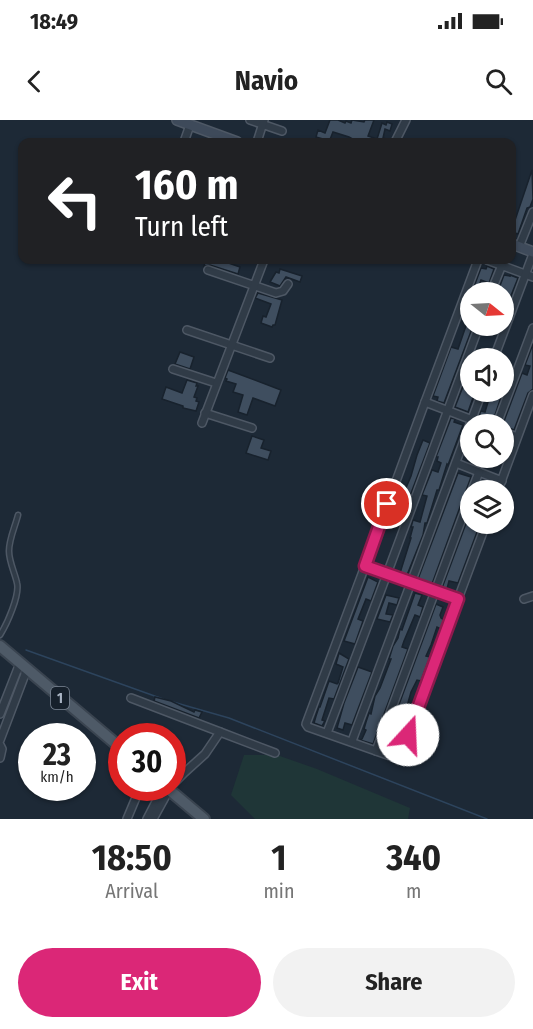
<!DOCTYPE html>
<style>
body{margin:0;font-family:"Fira Sans Condensed",sans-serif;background:#f2f2f2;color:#222;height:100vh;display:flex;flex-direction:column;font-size:22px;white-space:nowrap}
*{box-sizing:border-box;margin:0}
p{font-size:20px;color:#767676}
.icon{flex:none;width:33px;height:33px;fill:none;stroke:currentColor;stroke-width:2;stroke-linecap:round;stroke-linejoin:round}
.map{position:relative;height:699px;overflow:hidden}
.panel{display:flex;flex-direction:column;background:#fff;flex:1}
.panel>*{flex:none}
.hud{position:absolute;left:18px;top:18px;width:498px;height:126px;border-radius:12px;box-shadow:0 2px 4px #0004;background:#202124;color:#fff;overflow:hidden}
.needle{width:39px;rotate:108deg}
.controls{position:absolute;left:460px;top:162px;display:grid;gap:12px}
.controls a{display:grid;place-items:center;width:54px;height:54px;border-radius:50%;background:#fff;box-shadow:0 2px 4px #0004;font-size:30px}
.speed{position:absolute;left:18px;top:603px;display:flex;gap:12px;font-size:30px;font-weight:700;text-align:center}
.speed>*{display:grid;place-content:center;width:78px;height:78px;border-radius:50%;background:#fff;box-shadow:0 2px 4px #0004;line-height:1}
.speed small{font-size:15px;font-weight:400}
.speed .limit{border:9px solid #d22;background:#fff;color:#111}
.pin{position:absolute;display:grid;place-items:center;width:51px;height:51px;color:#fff;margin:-26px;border:3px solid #fff;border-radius:50%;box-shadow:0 2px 6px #0007}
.me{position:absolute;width:66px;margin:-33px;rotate:20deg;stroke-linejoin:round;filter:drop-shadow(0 0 4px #0008)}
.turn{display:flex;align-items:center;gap:21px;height:126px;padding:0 18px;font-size:27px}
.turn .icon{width:78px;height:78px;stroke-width:2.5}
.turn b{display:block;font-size:42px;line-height:51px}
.eta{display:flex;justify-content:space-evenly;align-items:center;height:102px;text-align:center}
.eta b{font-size:36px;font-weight:700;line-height:42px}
.button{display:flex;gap:12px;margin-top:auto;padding:12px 18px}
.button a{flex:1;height:69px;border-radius:36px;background:#db2777;color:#fff;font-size:24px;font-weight:700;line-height:69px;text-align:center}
.button a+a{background:#f2f2f2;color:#222}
.status{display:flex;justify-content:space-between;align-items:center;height:42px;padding:0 30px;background:#fff;direction:ltr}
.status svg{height:16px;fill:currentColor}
header{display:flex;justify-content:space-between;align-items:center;height:78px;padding:0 18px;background:#fff;font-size:27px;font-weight:700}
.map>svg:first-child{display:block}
.green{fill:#1f3637}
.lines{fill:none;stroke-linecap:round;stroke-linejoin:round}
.stream{stroke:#2d445d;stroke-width:1.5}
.building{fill:#3f4e5f;stroke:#18222d;stroke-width:1.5}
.lane-casing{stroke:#4e5865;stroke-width:7}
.street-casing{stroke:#4e5865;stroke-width:10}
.secondary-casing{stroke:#4e5865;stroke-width:12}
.primary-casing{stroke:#3a4450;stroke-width:14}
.lane{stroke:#303b47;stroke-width:4}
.street{stroke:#303b47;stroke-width:7}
.secondary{stroke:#3e4a5a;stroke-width:9}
.primary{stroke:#4e5a67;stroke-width:10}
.route-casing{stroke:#8e194d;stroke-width:15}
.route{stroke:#db2777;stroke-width:10}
.labels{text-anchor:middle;stroke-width:5;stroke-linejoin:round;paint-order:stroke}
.shield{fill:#16202b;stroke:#7e8896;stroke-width:1.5}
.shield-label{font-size:14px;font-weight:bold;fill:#aab5c4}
</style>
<div class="status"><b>18:49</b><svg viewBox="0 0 49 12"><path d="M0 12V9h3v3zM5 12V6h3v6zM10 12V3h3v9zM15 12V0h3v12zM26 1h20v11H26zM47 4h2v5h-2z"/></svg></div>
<header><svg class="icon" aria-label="back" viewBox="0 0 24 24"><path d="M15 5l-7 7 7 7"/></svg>Navio<svg class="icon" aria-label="search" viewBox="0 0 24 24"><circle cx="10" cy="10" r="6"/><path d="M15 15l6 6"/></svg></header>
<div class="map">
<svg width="533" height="699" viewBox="0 0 533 699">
<rect width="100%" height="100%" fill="#1d2936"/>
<!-- green -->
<path class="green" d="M244,635H277L317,649L410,688L408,699H255L231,675Z"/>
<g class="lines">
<!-- stream -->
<g class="stream">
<path d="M26,530L163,579"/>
<path d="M173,582L229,598L487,699"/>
</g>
</g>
<!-- building -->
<g class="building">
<path d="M330,0H338L345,3L346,1L351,3L352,0L364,2L365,0H374L368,16L377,19L382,3L386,5L387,2L392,4L390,11L385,9L383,18L390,20L389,22H356V21L349,17L333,12L329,22H322L323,19L316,17L318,10L325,13Z"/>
<path d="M532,50L533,79L530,87L527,88L518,114L512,112V109Z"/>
<path d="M206,140H220L240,147L238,154L210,145L204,146Z"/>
<path d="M487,146L494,149L489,163L481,160L477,172H472L481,148L486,149Z"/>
<path d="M280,149L302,156L300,162L286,157L280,166L270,162L276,152L279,153Z"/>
<path d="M504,155L510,156V155L518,158L510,178L504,176V172L498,171Z"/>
<path d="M258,173L282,180L275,205H273L272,207L261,203L263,196L266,197L271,184L255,178Z"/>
<path d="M470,194H471V206H473L444,283L437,281L438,277L433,276L451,227L458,229Z"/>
<path d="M533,224V269L528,273L514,310L504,306L503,304L522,253L527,255L530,246L525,245Z"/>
<path d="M180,232L194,237L190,249L175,244Z"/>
<path d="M228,250L281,270L275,286L253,278L247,295L238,292L243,275L233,272L236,264L226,261L227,259L225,258Z"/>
<path d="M187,260L197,263L196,266H198L194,277L197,278L196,281L199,282L196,291L183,288V286L162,279L166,267L182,273Z"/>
<path d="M464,264L471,266V272H475L468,292L455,287Z"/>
<path d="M488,272H495L494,275L501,277L492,304L479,296L481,291L485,292L488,282L485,281Z"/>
<path d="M451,298L455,299L454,302L463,305L448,345L447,344L439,370H437L427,403H425L423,415L407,455L400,453L411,418H410L413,407H411L413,400L420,402L427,376L422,375L432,350L438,352L441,343L437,341L438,337H436Z"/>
<path d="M252,316L264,320L261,328L271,331L268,340L246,333Z"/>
<path d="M423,320L430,323L402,397L396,395L400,382L411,356L417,335Z"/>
<path d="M458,353L471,357L432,464L418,459Z"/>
<path d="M471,390V404H480L458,463L449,461L447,469L442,468Z"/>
<path d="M368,457L378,462L371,481L366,479L358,499L363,501L355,524L344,521Z"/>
<path d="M415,473L422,475L418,485L423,487L420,497L415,495L404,521L402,527L408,529L373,624L360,620L362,619L366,610L364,609L366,602L369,593L371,594L375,576L380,568L391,539H389L393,526L398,518L400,509L402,510Z"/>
<path d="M386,475L399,478L397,485L389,483L386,494L393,495L390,502L377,499Z"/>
<path d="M436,484L443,487L440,495L441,498L444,500L441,509L437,507L431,525L426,536L430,537L421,561L417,560L411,572L406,590L410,591L401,615L395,613L391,630L383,628Z"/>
<path d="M339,533L349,539L334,579L329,578L322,600L325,601L322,606L314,603L316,596L319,587H320L329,561L337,564L338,563L343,547L336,544Z"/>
<path d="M358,547L372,552L352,605L345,603L343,610L337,608L344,583Z"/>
<path d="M155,577L171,581L194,592L195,590L202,592L199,598L154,581Z"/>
</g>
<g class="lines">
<!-- lane casing -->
<g class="lane-casing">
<path id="lane" d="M0,515C7,504 20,475 17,463C15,453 9,442 9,431C9,419 15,407 18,395"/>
</g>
<!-- street casing -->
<g class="street-casing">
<g id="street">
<path d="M250,0L282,11"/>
<path d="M184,22L190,5"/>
<path d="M257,22L264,0"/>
<path d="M395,22L406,0"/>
<path d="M519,127L533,92"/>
<path d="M487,140L533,157"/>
<path d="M208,150L276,173L283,171L288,164"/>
<path d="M491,172L502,145"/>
<path d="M187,210L270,238"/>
<path d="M494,238L533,134"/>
<path d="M173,249L216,263"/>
<path d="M425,282L478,140"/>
<path d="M205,293L252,308"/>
<path d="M202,303L264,140"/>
<path d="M497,304L533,208"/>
<path d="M504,312L517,317"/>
<path d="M456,343L502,361"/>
<path d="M472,370L479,352"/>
<path d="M498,370L533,275"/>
<path d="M365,446L425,282L483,304"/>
<path d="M458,479L387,454L479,206"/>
<path d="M524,479L533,476"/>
<path d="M131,578L220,612L205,634L184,653L172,665"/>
<path d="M0,594L20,543"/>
<path d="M220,612L275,633"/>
<path d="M327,613L387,454L365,446L306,604L308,607L396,638L399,637L486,404"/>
<path d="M0,620L27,549"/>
<path d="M352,621L482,272"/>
<path d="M0,625L2,629L0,638"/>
<path d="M376,631L471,374"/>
<path d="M127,699L140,668"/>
<path d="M147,699L163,668"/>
<path d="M153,699L170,668"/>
</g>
</g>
<!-- secondary casing -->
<g class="secondary-casing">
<g id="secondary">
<path d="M177,0L237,22"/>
<path d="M512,124L533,132"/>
</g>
</g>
<!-- primary casing -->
<g class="primary-casing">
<g id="primary">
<path d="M0,526L122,629"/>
<path d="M167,668L204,699"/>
</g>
</g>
<!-- lane -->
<use href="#lane" class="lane"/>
<!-- street -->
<use href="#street" class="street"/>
<!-- secondary -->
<use href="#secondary" class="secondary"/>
<!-- primary -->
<use href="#primary" class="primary"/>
</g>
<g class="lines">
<!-- route casing -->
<g class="route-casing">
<path id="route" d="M387,384L365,446L458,479L408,615"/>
</g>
<!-- route -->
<use href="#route" class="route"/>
</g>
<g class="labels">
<!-- shield labels -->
<rect class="shield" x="51" y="567" width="18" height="22" rx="4.5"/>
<g class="shield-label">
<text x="60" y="583">1</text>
</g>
</g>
</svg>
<div class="controls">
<a><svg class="needle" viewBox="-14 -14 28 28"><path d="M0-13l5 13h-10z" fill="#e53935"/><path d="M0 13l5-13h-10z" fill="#767676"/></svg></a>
<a><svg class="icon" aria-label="sound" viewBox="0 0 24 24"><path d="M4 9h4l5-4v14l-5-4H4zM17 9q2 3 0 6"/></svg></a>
<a><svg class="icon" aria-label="search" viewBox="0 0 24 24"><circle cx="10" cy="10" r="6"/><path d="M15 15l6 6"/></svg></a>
<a><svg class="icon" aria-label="layers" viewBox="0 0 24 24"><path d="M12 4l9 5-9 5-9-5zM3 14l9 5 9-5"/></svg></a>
</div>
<div class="speed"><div>23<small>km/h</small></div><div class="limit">30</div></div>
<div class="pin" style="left:387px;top:384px;background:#d93025"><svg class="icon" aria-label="arrive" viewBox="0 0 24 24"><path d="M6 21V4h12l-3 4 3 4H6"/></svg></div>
<svg class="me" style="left:408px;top:615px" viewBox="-20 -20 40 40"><circle r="19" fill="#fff"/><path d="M0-13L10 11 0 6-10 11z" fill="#db2777"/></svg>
<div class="hud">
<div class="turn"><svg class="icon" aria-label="left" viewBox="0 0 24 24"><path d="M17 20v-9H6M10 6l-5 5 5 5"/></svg><div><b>160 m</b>Turn left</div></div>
</div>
</div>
<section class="panel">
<div class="eta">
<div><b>18:50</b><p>Arrival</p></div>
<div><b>1</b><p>min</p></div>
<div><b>340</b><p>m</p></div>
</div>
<div class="button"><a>Exit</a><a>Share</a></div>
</section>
